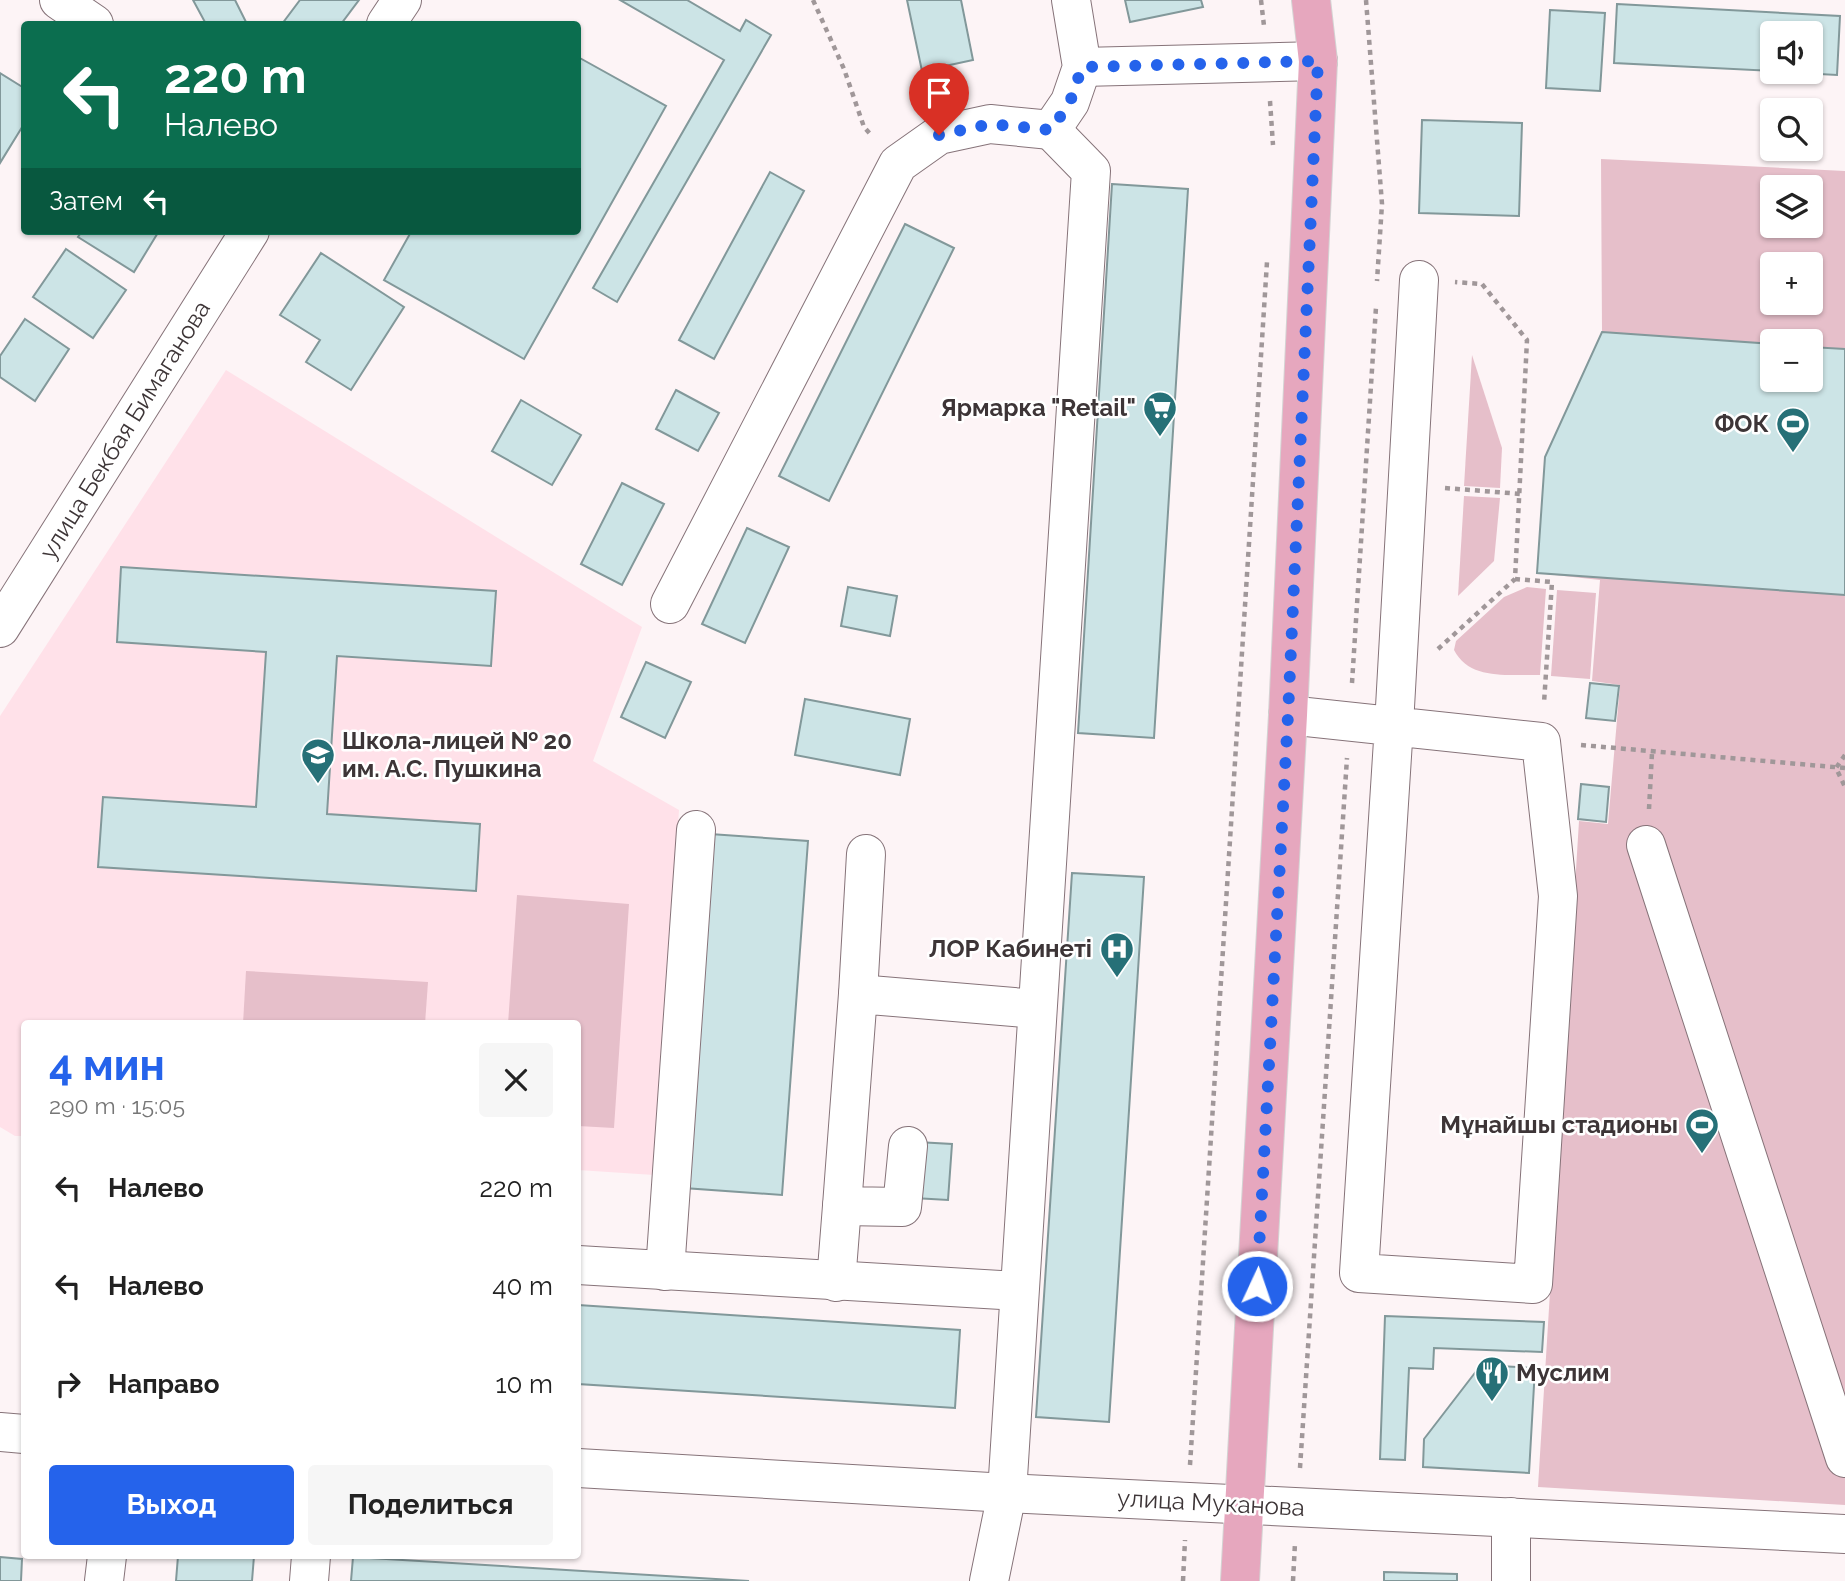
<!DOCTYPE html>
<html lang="ru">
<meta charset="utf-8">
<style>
body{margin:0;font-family:Raleway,sans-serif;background:#f6f6f6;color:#222;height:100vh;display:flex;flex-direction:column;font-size:26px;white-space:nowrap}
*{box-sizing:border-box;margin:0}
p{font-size:23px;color:#767676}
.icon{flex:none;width:38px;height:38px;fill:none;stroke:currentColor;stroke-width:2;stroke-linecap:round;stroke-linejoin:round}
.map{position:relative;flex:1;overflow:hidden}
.drawer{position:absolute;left:21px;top:1020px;width:560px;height:539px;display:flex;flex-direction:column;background:#fff;border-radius:7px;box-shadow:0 2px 5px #0004}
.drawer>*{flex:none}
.hud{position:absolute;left:21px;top:21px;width:560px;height:214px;border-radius:7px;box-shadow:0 2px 5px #0004;background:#0b6e4f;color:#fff;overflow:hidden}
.buttons{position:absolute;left:1760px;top:21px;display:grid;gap:14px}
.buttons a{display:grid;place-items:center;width:63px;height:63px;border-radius:7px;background:#fff;box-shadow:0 2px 5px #0004;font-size:35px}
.pin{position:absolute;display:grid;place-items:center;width:60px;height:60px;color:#fff;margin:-72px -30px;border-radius:50% 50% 50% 0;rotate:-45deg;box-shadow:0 0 7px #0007}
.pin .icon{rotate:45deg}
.me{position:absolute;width:77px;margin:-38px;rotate:3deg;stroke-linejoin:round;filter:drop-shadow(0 0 5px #0008)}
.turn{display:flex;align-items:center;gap:24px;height:147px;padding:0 28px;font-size:32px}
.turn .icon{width:91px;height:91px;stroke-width:2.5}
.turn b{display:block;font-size:49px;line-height:60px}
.then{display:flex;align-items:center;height:66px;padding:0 28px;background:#0003;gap:14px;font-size:26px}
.round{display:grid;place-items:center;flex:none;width:74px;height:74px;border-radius:7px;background:#f6f6f6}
.summary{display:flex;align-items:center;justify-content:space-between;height:119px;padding:0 28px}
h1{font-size:42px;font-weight:700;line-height:52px;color:#2563eb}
.cta{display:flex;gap:14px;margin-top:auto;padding:14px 28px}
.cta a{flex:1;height:80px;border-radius:7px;background:#2563eb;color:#fff;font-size:28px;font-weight:700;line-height:80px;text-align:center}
.cta a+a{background:#f6f6f6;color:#222}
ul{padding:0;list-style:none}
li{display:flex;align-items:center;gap:21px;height:98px;padding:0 28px}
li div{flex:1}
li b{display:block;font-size:26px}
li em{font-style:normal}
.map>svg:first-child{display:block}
.built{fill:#ffe1e9}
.green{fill:#e6bfca;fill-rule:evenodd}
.building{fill:#cce4e6;stroke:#82989a;stroke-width:2}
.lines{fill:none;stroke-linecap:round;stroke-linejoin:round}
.minor-casing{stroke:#867379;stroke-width:40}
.major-casing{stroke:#d4d3d3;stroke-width:40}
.path{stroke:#a09799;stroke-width:4.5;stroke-dasharray:5 5;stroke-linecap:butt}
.minor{stroke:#fff;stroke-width:38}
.major{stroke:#e6a7be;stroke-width:38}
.route{stroke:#2563eb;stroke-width:12;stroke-dasharray:0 21.6}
.labels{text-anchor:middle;stroke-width:5;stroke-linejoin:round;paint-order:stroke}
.poi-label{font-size:24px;font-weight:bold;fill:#3d3537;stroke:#fff;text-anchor:end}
.street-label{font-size:24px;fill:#3d3537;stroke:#fff}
</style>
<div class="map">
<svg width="1845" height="1581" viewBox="0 0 1845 1581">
<rect width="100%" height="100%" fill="#fdf4f6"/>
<!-- built -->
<path class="built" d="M226,370L642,627L593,761L679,810L654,1175L578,1170V1024H24V1136H15L0,1127V716Z"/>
<!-- green -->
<g class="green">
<path d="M1601,159L1845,171V1505L1538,1487L1579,821L1608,824L1620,685L1592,681L1600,580L1537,573L1545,457L1602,332ZM1773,187H1811V226H1773ZM1773,264H1811V303H1773ZM1773,341H1811V380H1773Z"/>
<path d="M1472,355L1502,448L1500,488L1464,486Z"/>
<path d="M1464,496L1500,498L1494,561L1458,596Z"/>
<path d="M1527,587L1546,589L1540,675C1509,674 1470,681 1454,650L1456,641L1504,597Z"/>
<path d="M1557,590L1596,593L1590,679L1551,676Z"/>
<path d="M517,895L629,904L614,1128L578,1126V1024H508Z"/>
<path d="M246,971L428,982L425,1024H243Z"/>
</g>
<!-- building -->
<g class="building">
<path d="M193,0H235L247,24H206Z"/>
<path d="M300,0H359L341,24H282Z"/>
<path d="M620,0H687L740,31L746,20L771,35L617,302L593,288L724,60Z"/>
<path d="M907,0H961L973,60L922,71Z"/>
<path d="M1125,0H1201L1203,7L1130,22Z"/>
<path d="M1617,4L1840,16L1837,75L1782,72H1811V33H1773V71L1614,63Z"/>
<path d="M1550,10L1605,13L1600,91L1546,88Z"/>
<path d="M578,57L666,106L524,359L384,280L411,232L409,231H578Z"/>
<path d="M0,73L24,88V124L0,163Z"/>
<path d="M1422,120L1522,123L1519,216L1419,213Z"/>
<path d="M770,172L804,191L714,359L679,340Z"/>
<path d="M1112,184L1188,189L1154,738L1078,733Z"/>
<path d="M905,224L954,248L829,501L779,476Z"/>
<path d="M82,231H159L134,272L78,237Z"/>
<path d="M66,249L126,290L93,338L33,297Z"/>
<path d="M321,253L404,307L351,390L306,362L320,340L280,315Z"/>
<path d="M25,319L69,349L35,401L0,377V356Z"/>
<path d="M1602,332L1773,344V380H1811V347L1845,349V595L1537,573L1545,457Z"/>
<path d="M676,390L719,413L698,451L656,429Z"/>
<path d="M521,400L581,435L552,485L492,451Z"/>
<path d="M622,483L664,504L622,585L581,564Z"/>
<path d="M747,528L789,547L745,643L702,624Z"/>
<path d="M121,567L496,591L491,666L337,656L327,814L480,824L476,891L98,867L103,797L256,807L266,652L117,642Z"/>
<path d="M848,587L897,596L890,636L841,626Z"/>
<path d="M646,662L691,682L665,738L621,717Z"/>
<path d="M1590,683L1619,686L1615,721L1586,718Z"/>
<path d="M805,699L910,719L900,775L795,755Z"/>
<path d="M1581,784L1609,787L1606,822L1578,819Z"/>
<path d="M710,834L808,841L782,1195L684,1188Z"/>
<path d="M1072,873L1144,877L1109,1422L1036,1417Z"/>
<path d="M917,1142L952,1144L948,1200L914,1198Z"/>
<path d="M578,1305L960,1330L955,1408L578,1384Z"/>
<path d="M1385,1316L1544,1322L1542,1352L1434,1348L1433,1369L1409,1368L1405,1460L1380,1459Z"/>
<path d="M1481,1365L1535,1368L1529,1473L1423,1467L1424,1439Z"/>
<path d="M178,1556H254L252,1581H176Z"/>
<path d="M0,1557L22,1559L21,1581H0Z"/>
<path d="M353,1557L749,1581H351Z"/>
<path d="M1384,1572L1457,1574V1581H1384Z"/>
</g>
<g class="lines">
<!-- minor casing -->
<g class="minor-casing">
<g id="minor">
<path d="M59,0L94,24"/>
<path d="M386,24L402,0"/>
<path d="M1082,67L1318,61"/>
<path d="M670,604L898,164L939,135L990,124L1051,130L1070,102L1082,67L1071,0"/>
<path d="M0,628L250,231"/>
<path d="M1288,715L1541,742L1558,896L1533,1284L1359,1273L1394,725L1419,280"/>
<path d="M1646,845L1845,1458"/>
<path d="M858,994L866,854"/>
<path d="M908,1146L902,1207L842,1206L858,994L1037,1009"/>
<path d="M578,1265L1019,1291"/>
<path d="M665,1271L696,830"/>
<path d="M836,1282L842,1206"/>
<path d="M0,1432L24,1434"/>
<path d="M578,1468L1007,1493L1845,1534"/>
<path d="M1511,1517V1581"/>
<path d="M104,1581L107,1556"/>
<path d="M309,1581L311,1556"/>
<path d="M989,1581L1007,1493L1091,171L1051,130"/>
</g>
</g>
<!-- major casing -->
<g class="major-casing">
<path id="major" d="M1240,1581L1288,715L1318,61L1311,0"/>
</g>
<!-- path -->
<g class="path">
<path d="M813,0L844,69L864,127L872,136"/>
<path d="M1261,0L1264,26"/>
<path d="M1366,0L1382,204L1377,281"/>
<path d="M1270,101L1273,145"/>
<path d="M1445,488L1521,494"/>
<path d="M1515,579L1552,582L1544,703"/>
<path d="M1438,649L1515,579L1527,340L1482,284L1455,282"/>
<path d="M1352,683L1376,307"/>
<path d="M1581,745L1845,768"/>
<path d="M1845,755L1836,768L1845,787"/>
<path d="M1649,809L1652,753"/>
<path d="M1190,1465L1267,262"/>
<path d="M1300,1468L1347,758"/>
<path d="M1183,1581L1185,1540"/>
<path d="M1293,1581L1295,1543"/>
</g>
<!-- minor -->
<use href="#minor" class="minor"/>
<!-- major -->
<use href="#major" class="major"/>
</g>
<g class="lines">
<!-- route -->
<path class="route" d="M939,135L990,124L1051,130L1070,102L1082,67L1318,61L1288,715L1257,1286"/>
</g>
<!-- icons -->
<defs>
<g id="supermarket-pin" transform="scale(1.75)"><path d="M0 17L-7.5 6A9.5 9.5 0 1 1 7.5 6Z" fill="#267077" stroke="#fff"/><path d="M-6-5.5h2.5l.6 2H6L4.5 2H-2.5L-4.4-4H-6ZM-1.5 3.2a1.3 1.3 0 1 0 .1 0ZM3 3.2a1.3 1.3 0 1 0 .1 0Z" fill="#fff"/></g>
<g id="stadium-pin" transform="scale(1.75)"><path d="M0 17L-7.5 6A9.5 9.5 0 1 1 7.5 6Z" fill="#267077" stroke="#fff"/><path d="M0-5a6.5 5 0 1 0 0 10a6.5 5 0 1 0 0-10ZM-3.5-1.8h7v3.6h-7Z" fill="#fff"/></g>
<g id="school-pin" transform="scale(1.75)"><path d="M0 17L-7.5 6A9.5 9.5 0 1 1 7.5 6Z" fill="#267077" stroke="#fff"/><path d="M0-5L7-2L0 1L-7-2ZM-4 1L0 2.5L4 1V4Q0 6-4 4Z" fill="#fff"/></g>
<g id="hospital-pin" transform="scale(1.75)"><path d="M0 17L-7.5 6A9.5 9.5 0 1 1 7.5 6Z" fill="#267077" stroke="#fff"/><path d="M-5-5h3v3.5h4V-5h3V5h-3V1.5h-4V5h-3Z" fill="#fff"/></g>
<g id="restaurant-pin" transform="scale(1.75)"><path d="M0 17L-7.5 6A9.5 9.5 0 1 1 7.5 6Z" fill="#267077" stroke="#fff"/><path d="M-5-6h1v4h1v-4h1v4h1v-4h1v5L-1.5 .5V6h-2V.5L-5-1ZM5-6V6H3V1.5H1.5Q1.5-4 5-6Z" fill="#fff"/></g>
</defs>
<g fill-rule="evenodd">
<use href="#supermarket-pin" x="1160" y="408"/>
<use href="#stadium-pin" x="1793" y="424"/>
<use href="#school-pin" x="318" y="755"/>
<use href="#hospital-pin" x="1117" y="949"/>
<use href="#stadium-pin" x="1702" y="1125"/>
<use href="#restaurant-pin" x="1492" y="1373"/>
</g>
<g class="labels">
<!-- poi labels -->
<g class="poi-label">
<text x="1136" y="416">Ярмарка "Retail"</text>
<text x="1769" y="432">ФОК</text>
<text x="342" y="749" text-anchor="start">Школа-лицей № 20<tspan x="342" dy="28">им. А.С. Пушкина</tspan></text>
<text x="1092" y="957">ЛОР Кабинетi</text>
<text x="1678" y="1133">Мұнайшы стадионы</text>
<text x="1516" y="1381" text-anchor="start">Муслим</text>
</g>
<!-- street labels -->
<g class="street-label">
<text transform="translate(125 430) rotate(-58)" y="8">улица Бекбая Бимаганова</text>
<text transform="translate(1211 1503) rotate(3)" y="8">улица Муканова</text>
</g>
</g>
</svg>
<div class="buttons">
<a><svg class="icon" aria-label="sound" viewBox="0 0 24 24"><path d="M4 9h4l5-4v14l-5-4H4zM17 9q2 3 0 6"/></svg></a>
<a><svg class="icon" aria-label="search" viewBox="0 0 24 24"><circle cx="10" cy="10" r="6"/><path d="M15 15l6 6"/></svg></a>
<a><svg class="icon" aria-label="layers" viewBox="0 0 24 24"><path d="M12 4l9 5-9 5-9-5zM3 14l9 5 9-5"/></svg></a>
<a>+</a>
<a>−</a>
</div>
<div class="pin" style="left:939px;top:135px;background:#d93025"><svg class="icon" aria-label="arrive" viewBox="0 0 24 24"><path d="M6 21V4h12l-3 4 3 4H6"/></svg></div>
<svg class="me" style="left:1257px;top:1286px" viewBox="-20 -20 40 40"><circle r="17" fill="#2563eb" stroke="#fff" stroke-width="3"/><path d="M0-11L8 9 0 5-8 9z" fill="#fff"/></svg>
<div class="hud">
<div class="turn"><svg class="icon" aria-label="left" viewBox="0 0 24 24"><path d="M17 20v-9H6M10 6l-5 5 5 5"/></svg><div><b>220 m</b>Налево</div></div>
<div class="then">Затем<svg class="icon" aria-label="left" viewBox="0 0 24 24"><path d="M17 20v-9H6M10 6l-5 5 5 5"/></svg></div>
</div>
<section class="drawer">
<div class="summary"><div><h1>4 мин</h1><p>290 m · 15:05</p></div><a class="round"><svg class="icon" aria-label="close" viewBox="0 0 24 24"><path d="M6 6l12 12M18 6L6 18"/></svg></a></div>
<ul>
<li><svg class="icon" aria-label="left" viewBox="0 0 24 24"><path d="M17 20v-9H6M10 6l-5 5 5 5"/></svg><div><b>Налево</b></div><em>220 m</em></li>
<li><svg class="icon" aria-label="left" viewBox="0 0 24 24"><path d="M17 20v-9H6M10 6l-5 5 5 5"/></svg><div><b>Налево</b></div><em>40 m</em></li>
<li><svg class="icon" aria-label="right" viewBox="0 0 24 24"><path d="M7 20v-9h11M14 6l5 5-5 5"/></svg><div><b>Направо</b></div><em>10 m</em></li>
</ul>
<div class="cta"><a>Выход</a><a>Поделиться</a></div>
</section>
</div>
